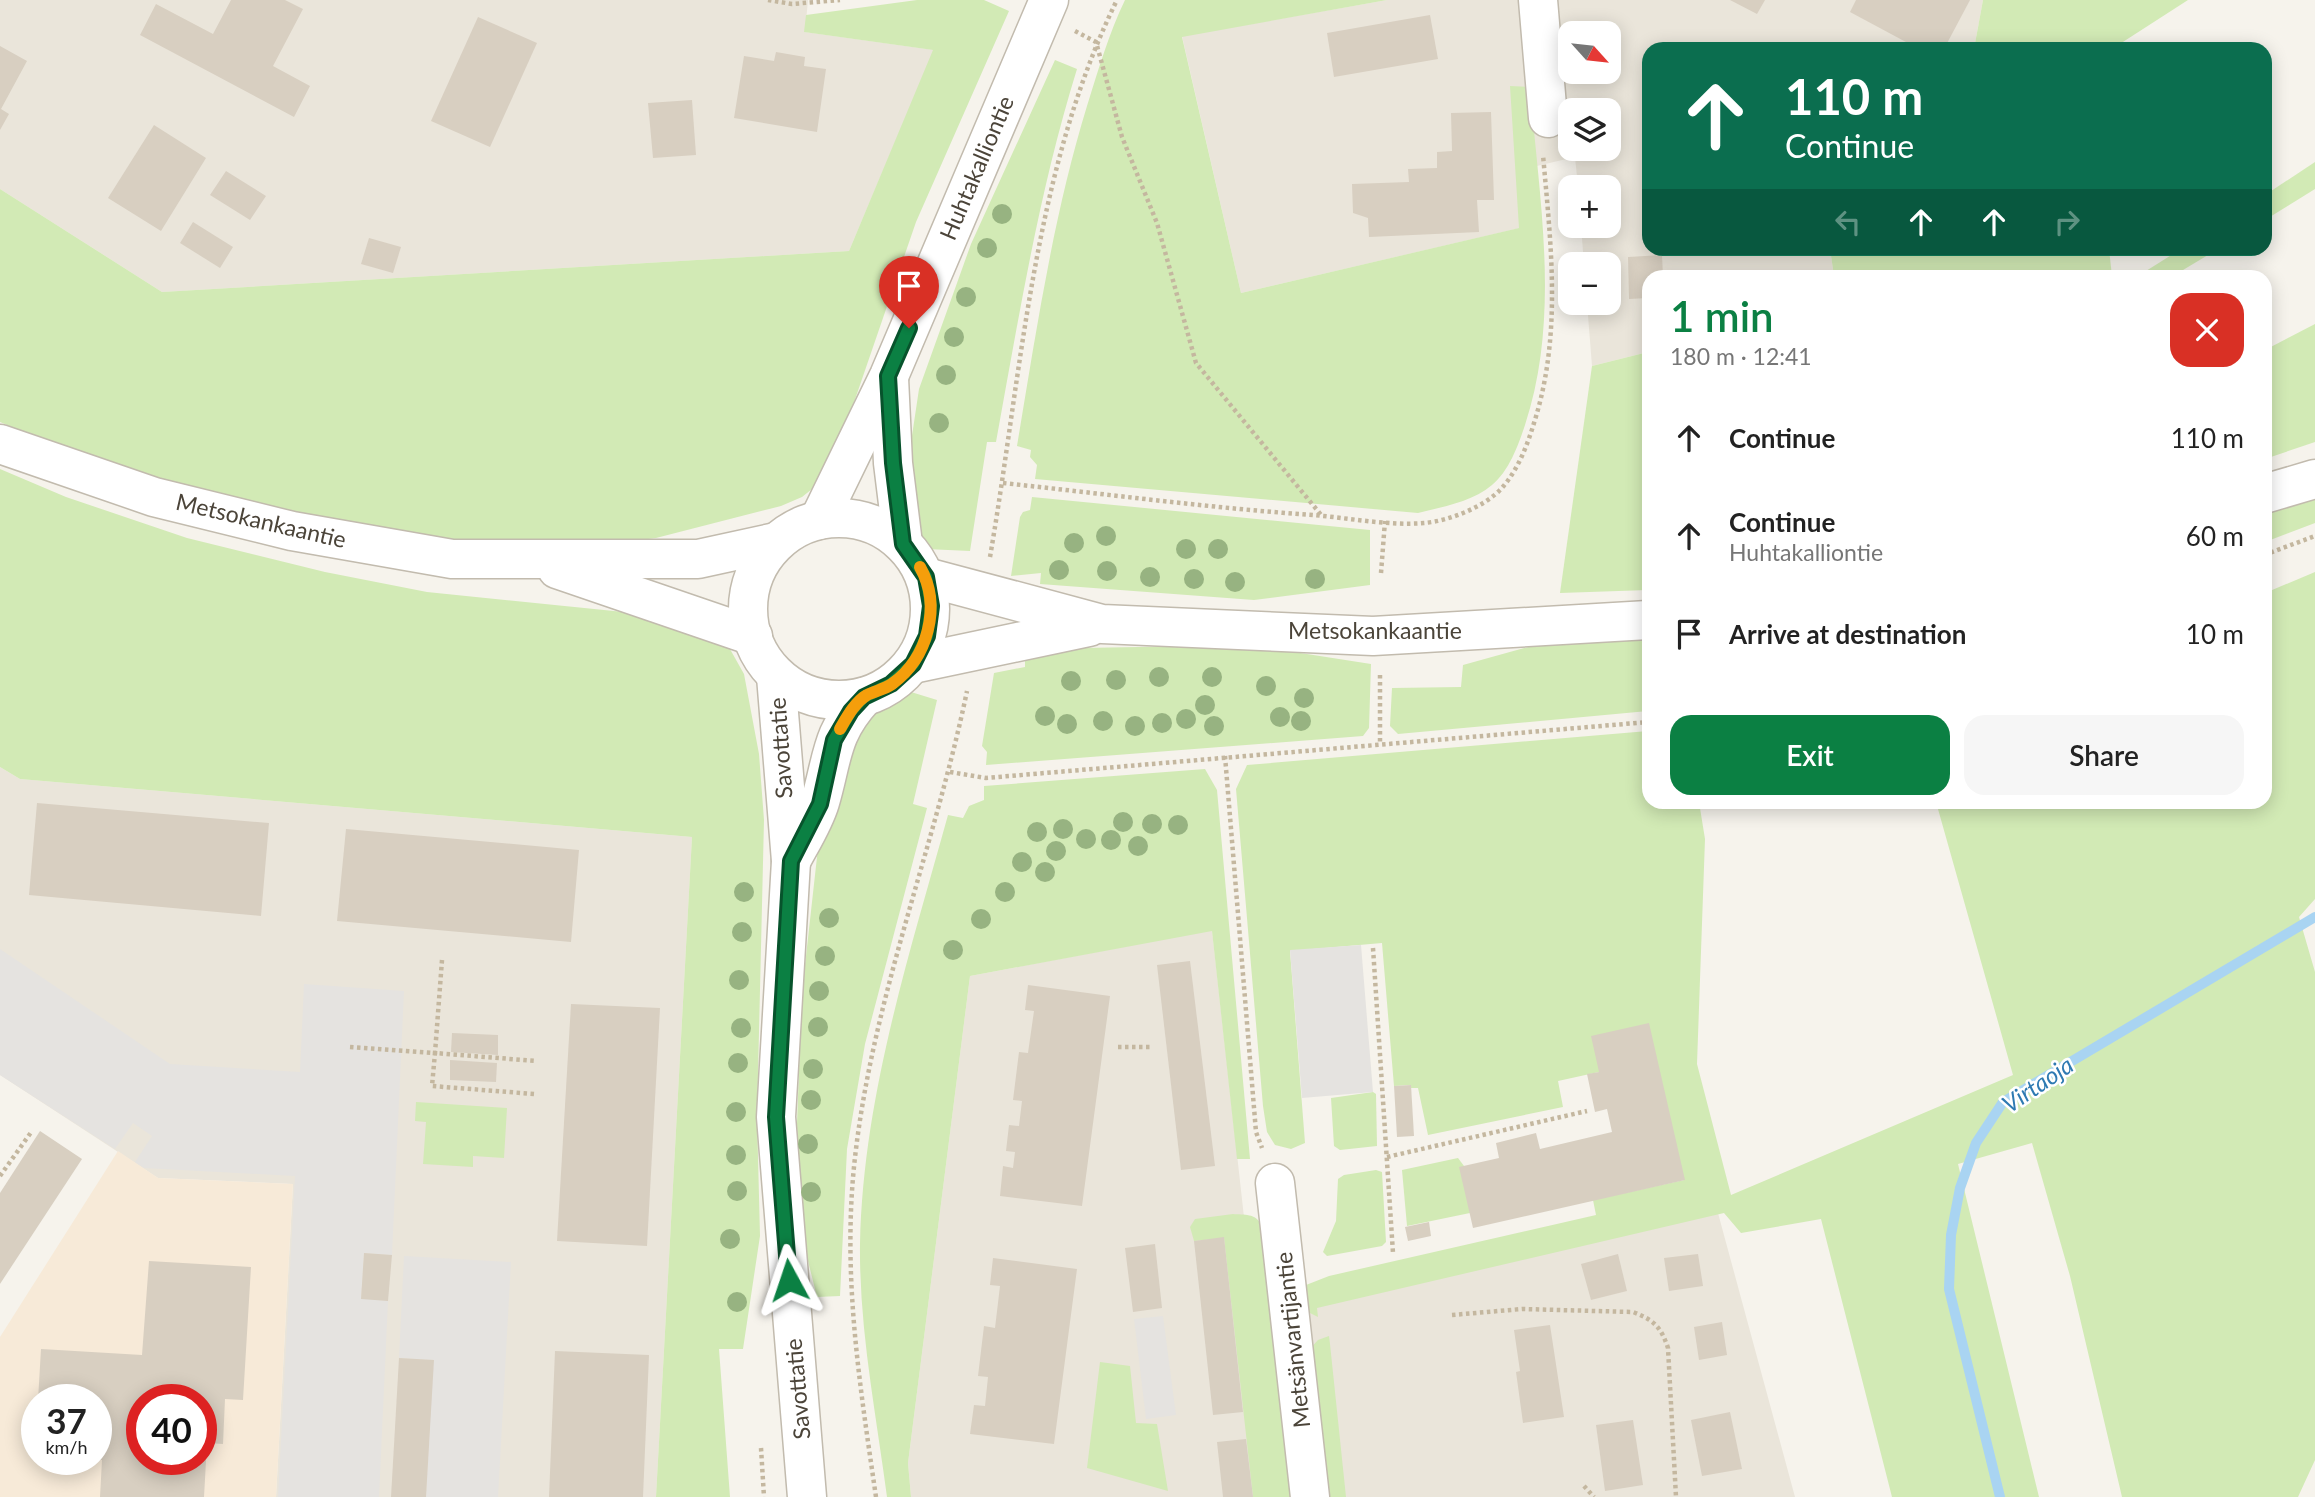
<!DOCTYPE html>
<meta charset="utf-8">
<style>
body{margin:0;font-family:Lato,sans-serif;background:#f6f6f6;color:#222;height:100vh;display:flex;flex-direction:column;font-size:26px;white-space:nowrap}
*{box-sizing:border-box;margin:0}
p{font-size:23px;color:#767676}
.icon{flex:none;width:38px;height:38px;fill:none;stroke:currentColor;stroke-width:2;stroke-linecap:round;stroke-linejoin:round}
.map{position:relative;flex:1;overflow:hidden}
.sheet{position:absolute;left:1642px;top:270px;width:630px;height:539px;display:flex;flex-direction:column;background:#fff;border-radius:21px;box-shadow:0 4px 18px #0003}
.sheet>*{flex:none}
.banner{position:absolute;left:1642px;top:42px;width:630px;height:214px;border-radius:21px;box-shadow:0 4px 18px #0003;background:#0b6e4f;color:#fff;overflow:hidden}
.needle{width:46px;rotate:117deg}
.buttons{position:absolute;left:1558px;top:21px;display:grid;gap:14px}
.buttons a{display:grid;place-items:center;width:63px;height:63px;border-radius:14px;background:#fff;box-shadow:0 4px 18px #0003;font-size:35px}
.speed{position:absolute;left:21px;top:1384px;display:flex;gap:14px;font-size:35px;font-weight:700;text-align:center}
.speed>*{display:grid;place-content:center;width:91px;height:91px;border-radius:50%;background:#fff;box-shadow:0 4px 18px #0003;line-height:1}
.speed small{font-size:18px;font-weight:400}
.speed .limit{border:10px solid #d22;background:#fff;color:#111}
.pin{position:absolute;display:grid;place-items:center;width:60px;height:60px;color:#fff;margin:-72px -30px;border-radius:50% 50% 50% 0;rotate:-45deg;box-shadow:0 0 7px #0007}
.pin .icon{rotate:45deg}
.me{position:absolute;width:77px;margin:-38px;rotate:355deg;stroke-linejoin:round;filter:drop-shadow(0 0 5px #0008)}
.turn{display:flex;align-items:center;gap:24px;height:147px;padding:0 28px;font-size:32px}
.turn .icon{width:91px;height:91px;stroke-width:2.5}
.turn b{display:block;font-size:49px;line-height:60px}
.lanes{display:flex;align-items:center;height:66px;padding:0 28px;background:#0003;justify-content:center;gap:35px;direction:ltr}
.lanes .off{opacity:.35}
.round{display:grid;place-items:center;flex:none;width:74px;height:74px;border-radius:21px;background:#f6f6f6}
.head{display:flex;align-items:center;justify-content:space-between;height:119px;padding:0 28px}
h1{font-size:42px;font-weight:600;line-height:52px;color:#0b8043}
.button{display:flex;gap:14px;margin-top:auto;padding:14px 28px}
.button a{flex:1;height:80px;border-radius:21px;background:#0b8043;color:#fff;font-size:28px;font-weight:600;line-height:80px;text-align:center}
.button a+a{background:#f6f6f6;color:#222}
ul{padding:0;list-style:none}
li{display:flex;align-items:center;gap:21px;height:98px;padding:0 28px}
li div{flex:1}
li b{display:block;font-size:26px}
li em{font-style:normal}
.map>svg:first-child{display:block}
.residential{fill:#eae5da;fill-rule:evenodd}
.commercial{fill:#f7ead8;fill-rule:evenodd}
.green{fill:#d2eab5}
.parking{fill:#e5e3e0}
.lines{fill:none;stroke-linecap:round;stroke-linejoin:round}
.stream{stroke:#a9d4f2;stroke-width:10}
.building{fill:#d8cfc1;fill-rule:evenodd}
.minor-casing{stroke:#c2bbae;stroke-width:41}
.path{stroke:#c4b79f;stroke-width:4.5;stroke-dasharray:3.5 3.5;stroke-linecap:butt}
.minor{stroke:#fff;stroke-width:38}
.tree{fill:#97b381}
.route-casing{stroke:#07532c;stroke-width:18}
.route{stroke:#0b8043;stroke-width:12}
.slow{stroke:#f59e0b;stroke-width:12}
.labels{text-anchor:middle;stroke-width:5;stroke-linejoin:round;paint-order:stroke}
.street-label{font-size:23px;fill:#4b4439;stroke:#fff}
.water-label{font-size:24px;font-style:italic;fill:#2e7ab2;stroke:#fff}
</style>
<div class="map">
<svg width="2315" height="1497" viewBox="0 0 2315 1497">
<rect width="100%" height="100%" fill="#f6f3ec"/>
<!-- residential -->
<g class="residential">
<path d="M0,0H808L805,32L934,50L849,251L162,292L0,189Z"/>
<path d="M1387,0H1983L1974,49H1648V248L1830,249L1834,276H1648V352L1592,366L1587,303H1608V264H1584L1581,226H1608V187H1578L1575,157L1516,171L1520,228L1241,293L1182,36ZM1570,33H1608V72H1570ZM1570,110H1608V149H1570Z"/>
<path d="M0,767L20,779L692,837L656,1497H276L293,1184L158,1178L0,1075Z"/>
<path d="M1212,930L1255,1316L1715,1202L1795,1497H911L908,1463L970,976Z"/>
</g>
<!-- commercial -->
<path class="commercial" d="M118,1151L158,1178L293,1184L276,1497H0V1337ZM37,1400H96V1460H37ZM142,1400H201V1460H142Z"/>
<!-- green -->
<g class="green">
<path d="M917,0H984L1009,11L916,222L839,446L817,485L802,497L781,506L656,538L572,549L339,531L83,457L0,422V189L162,292L849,251L933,50L804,32L806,15Z"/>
<path d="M1125,0H1387L1182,37L1241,293L1519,228L1510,86L1530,87C1539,199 1561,316 1525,425C1518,446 1509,471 1492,485C1472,502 1442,507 1418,513L1035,479L1037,465L1030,457L1031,450L1017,446C1036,332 1053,217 1087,106C1098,71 1109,33 1125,0Z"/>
<path d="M1983,0H2188L2112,49H1974Z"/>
<path d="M1055,60L1077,69C1039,191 1019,316 996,442H987L970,551L926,549L923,554L916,548L904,489L919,389L971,244Z"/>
<path d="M2315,162V189L2265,220V195Z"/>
<path d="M1830,249H2109L2112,276H1834Z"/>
<path d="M2181,249H2218L2173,276H2138Z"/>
<path d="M2315,324V442L2265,459V350Z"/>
<path d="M1648,352V590L1560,593L1592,366Z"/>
<path d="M0,469L66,497L187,538L325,572L427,592L663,616L726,642L744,674L759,754L764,820L757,1117L760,1236L743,1349H719L730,1497H656L692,837L20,779L0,767Z"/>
<path d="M1032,497L1370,530V585L1254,600L1040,584L1041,573L1011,576L1020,517L1023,512L1030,510Z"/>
<path d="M2315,498V523L2265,542L2264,513Z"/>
<path d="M2315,572V899L2299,917L2315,972V1460L2298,1497H2122L2070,1276L2032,1143L1958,1164L2039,1497H1892L1821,1219L1741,1233L1724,1213L1317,1308L1318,1317L1306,1311L1303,1299L1306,1285L1329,1276L1596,1215L1593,1200L1684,1180L1599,1072L1558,1081L1563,1107L1428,1135L1418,1088H1411L1410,1085L1394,1086L1382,943L1290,951L1305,1143L1291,1149L1275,1145L1267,1132L1263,1106L1236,789L1247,765L1648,731V802H1699L1705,839L1697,1064L1731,1195L2013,1075L1936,802H2264L2265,593Z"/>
<path d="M1648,633V711L1398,734L1390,726L1392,688L1461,687L1463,665L1550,641Z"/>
<path d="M1249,645L1371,664L1369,728L1363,736L986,765L987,752L982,746L994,673L1025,667V655L1082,648Z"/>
<path d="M906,684L911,692L937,700L913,804L927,808L865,1044L847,1149L840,1296L817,1297L800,1229L797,1123L802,992L824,794L868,698Z"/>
<path d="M1205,769L1217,790L1250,1159H1237L1212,931L970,976L908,1463L911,1497H887C876,1413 859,1329 860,1244C863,1097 909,956 948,815L963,818L969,806L984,800V786Z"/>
<path d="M1373,1092L1376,1094L1377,1146L1340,1150L1334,1146L1331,1098Z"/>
<path d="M416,1102L507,1108L504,1158L473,1156V1167L423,1164L426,1122L415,1121Z"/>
<path d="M1458,1158L1464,1166L1470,1213L1407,1226L1402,1170Z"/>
<path d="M1376,1170L1382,1172L1386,1242L1382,1246L1327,1256L1323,1252L1336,1221L1338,1179L1344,1175Z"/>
<path d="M1233,1214C1244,1215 1256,1213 1261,1225L1295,1497H1253L1224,1238L1194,1241L1190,1227L1195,1219Z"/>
<path d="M1329,1336L1330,1344L1346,1497H1326L1308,1351L1318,1340Z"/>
<path d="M1100,1362L1130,1366L1136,1423L1157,1424L1168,1491L1087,1468Z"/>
</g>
<!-- parking -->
<g class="parking">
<path d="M1361,945L1373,1092L1302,1098L1290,950Z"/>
<path d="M0,949L170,1064L300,1072L304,984L404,991L392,1255L364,1253L361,1298L388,1301L379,1497H278L295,1176L144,1168L135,1162L152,1136L133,1123L115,1149L0,1075Z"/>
<path d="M404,1256L511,1262L498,1497H426L433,1360L399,1358Z"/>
<path d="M1163,1316L1176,1415L1146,1419L1134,1319Z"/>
</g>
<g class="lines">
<!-- stream -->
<path class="stream" d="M2000,1497L1949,1289L1951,1235L1960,1188L1976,1143L2003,1102L2315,917"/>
</g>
<!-- building -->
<g class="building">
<path d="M231,0H285L303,9L273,66L310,86L294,117L140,35L156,4L213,34Z"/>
<path d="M1730,0H1765L1757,14Z"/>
<path d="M1856,0H1970L1944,49H1919L1850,12Z"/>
<path d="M1430,15L1438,59L1334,77L1327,33Z"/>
<path d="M478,17L537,43L490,147L431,121Z"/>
<path d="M0,46L27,61L1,109L9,114L0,130Z"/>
<path d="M776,52L805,57L804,66L826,69L817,132L734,118L744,56L774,61Z"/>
<path d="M692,100L696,155L653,158L648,103Z"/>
<path d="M1491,112L1494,200H1477L1479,232L1369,237L1368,218L1353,213L1352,184L1409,182L1408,169L1437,168V152L1452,151L1451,113Z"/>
<path d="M154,125L206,158L161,231L108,198Z"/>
<path d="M226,171L266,196L250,220L210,195Z"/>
<path d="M193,222L233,247L220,268L180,243Z"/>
<path d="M369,238L401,247L393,273L361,264Z"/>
<path d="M1662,255L1663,276H1648V298L1629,299L1628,257Z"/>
<path d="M37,803L269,823L261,916L29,895Z"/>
<path d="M346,829L579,850L571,942L337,921Z"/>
<path d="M1190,961L1215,1166L1181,1170L1157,965Z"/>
<path d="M1028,985L1110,996L1082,1206L1000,1196L1003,1166L1013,1168L1015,1152L1006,1151L1009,1125L1019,1126L1022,1101L1013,1100L1019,1052L1028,1053L1034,1011L1025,1010Z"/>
<path d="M571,1004L660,1008L647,1246L557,1241Z"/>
<path d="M1649,1023L1685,1180L1473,1228L1459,1167L1499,1158L1496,1143L1536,1133L1540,1149L1612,1132L1607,1109L1595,1112L1587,1074L1599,1072L1591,1036Z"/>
<path d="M452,1033L498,1035V1055L451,1052Z"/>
<path d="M450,1060L497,1063L496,1082L450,1080Z"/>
<path d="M1411,1085L1414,1136L1397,1137L1394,1086Z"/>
<path d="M40,1131L82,1159L0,1284V1193Z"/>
<path d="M1429,1222L1431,1236L1408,1241L1405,1227Z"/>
<path d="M1224,1237L1243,1412L1213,1415L1194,1241Z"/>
<path d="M1155,1244L1162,1308L1133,1312L1125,1248Z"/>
<path d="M364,1253L392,1255L388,1301L361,1299Z"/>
<path d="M1618,1254L1627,1291L1591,1300L1581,1264Z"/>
<path d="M1698,1254L1703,1286L1669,1291L1664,1258Z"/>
<path d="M993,1258L1077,1269L1054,1444L970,1434L974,1405L985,1406L988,1377L978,1376L984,1326L995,1328L1000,1286L990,1285Z"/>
<path d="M149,1261L251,1267L243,1400L225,1399L223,1444L207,1443L204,1497H100L102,1460L96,1459V1400H38L41,1349L142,1355ZM142,1400H201V1460H142Z"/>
<path d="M1722,1322L1727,1355L1699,1360L1694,1327Z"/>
<path d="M1550,1325L1564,1417L1523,1423L1516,1372L1520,1371L1514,1330Z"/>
<path d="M555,1351L649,1355L643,1497H549Z"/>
<path d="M399,1358L434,1360L426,1497H391Z"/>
<path d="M1730,1412L1742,1469L1702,1476L1691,1420Z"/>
<path d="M1633,1420L1643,1485L1605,1491L1596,1425Z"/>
<path d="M1246,1439L1253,1497H1223L1217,1442Z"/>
</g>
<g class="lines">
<!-- minor casing -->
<g class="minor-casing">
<g id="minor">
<path d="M1538,0L1548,118"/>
<path d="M889,378L893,463L903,544"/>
<path d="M0,444L154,497L292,531L452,559H698L776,542"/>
<path d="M2264,494L2315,479"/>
<circle cx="839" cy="609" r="91"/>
<path d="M819,520L889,376L1049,0"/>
<path d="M557,569L753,636"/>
<path d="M926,577L1102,624L1373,636L1648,620"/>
<path d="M913,664L1089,627"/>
<path d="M776,676L791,861L776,1117L807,1497"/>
<path d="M791,861C801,842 814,822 820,802C833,758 830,734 864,697"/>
<path d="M1275,1183L1310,1497"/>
</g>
</g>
<!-- path -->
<g class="path">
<path d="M768,0L792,4L840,0"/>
<path d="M1075,31L1096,42L1122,137L1157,223L1196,363L1322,516"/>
<path d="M1003,483C1106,494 1210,508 1313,515C1349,518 1389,526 1424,523C1449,521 1484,507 1501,489C1518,470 1527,446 1534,423C1562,335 1551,246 1543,155"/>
<path d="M2264,555L2315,536"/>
<path d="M990,557C1022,371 1033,171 1117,0"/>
<path d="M1381,573L1385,521"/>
<path d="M1380,675V745"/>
<path d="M1225,756L1256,1132L1262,1148"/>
<path d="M950,772L986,778L1648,722"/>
<path d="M1373,948L1393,1253"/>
<path d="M350,1047L435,1053L442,960"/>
<path d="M1118,1047H1152"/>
<path d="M534,1094L432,1086L435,1053L536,1061"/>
<path d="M1387,1157L1587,1111"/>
<path d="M0,1176L32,1131"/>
<path d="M1452,1315L1522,1309L1633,1312C1654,1320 1661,1327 1668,1348L1676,1497"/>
<path d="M761,1448L764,1497"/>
<path d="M1584,1486L1594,1497"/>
<path d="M876,1497C859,1380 841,1268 856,1149C875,993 935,845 967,691"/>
</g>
<!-- minor -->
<use href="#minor" class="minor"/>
</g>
<!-- trees -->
<g class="tree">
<circle cx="1002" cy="214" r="10"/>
<circle cx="987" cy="248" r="10"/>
<circle cx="966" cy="297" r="10"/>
<circle cx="954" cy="337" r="10"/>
<circle cx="946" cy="375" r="10"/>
<circle cx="939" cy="423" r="10"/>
<circle cx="1106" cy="536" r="10"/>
<circle cx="1074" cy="543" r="10"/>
<circle cx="1186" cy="549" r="10"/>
<circle cx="1218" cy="549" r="10"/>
<circle cx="1059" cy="570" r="10"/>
<circle cx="1107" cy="571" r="10"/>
<circle cx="1150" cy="577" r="10"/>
<circle cx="1194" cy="579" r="10"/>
<circle cx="1315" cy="579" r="10"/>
<circle cx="1235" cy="582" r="10"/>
<circle cx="1159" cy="677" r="10"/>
<circle cx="1212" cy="677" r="10"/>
<circle cx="1116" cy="680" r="10"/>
<circle cx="1071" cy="681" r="10"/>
<circle cx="1266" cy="686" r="10"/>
<circle cx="1304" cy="698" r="10"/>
<circle cx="1205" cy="705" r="10"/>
<circle cx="1045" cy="716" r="10"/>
<circle cx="1280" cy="717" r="10"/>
<circle cx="1186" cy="719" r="10"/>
<circle cx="1103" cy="721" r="10"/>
<circle cx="1301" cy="721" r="10"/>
<circle cx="1162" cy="723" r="10"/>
<circle cx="1067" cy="724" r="10"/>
<circle cx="1135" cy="726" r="10"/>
<circle cx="1214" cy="726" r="10"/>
<circle cx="1123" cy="822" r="10"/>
<circle cx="1152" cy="824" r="10"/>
<circle cx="1178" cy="825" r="10"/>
<circle cx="1063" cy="829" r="10"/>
<circle cx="1037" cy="832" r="10"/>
<circle cx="1086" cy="839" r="10"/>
<circle cx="1111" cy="840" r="10"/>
<circle cx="1138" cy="846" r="10"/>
<circle cx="1056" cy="851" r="10"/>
<circle cx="1022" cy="862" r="10"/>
<circle cx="1045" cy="872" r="10"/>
<circle cx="744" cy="892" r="10"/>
<circle cx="1005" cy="892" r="10"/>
<circle cx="829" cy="918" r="10"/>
<circle cx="981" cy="919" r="10"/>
<circle cx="742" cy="932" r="10"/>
<circle cx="953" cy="950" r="10"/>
<circle cx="825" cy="956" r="10"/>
<circle cx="739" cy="980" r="10"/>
<circle cx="819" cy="991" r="10"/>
<circle cx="818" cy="1027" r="10"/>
<circle cx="741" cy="1028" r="10"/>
<circle cx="738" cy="1063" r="10"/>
<circle cx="813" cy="1069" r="10"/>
<circle cx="811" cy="1100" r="10"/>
<circle cx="736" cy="1112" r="10"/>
<circle cx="808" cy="1144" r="10"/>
<circle cx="736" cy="1155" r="10"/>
<circle cx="737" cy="1191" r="10"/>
<circle cx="811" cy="1192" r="10"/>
<circle cx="730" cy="1239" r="10"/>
<circle cx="737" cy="1302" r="10"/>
</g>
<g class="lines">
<!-- route casing -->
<g class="route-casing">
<path id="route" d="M789,1280L776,1117L791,861L820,804L834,740L851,711L864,697L891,684L913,664L927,636L931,606L926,577L903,544L893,463L888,376L909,328"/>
</g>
<!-- route -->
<use href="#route" class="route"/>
<!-- slow -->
<path class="slow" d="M840,729C847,717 855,702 867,695C875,691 885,689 892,684C928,658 942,606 920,567"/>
</g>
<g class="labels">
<!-- street labels -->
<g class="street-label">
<text transform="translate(977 168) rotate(-67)" y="8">Huhtakalliontie</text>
<text transform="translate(261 521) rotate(13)" y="8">Metsokankaantie</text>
<text x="1375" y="639">Metsokankaantie</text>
<text transform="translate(781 748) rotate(-94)" y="8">Savottatie</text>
<text transform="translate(1293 1340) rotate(-96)" y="8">Metsänvartijantie</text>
<text transform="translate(798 1389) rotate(-95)" y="8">Savottatie</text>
</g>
<!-- water labels -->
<g class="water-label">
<text transform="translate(2038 1085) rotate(-34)" y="8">Virtaoja</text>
</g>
</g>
</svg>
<div class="buttons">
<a><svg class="needle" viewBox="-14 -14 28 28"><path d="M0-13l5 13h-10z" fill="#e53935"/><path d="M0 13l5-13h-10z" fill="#767676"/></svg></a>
<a><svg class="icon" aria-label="layers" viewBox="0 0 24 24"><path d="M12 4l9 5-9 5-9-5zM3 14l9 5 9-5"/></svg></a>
<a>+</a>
<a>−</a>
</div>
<div class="speed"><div>37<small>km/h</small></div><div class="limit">40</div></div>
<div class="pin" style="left:909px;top:328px;background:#d93025"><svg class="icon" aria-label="arrive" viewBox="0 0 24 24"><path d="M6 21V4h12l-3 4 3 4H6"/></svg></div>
<svg class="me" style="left:789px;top:1280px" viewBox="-20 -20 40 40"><path d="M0-17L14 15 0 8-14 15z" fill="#0b8043" stroke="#fff" stroke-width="4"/></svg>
<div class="banner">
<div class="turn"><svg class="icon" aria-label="ahead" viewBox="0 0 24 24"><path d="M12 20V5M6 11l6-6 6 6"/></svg><div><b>110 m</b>Continue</div></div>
<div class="lanes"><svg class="icon off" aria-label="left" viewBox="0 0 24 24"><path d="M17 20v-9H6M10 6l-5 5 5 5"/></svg><svg class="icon" aria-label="ahead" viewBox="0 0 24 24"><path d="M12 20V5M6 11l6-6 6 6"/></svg><svg class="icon" aria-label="ahead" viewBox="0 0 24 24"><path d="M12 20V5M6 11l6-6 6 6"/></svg><svg class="icon off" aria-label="right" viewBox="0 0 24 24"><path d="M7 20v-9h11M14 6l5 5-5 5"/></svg></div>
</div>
<section class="sheet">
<div class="head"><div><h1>1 min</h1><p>180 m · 12:41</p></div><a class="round" style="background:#d93025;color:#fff"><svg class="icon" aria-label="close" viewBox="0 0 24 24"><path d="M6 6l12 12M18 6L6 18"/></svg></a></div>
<ul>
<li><svg class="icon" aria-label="ahead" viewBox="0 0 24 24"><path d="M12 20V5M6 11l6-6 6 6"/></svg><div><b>Continue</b></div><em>110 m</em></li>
<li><svg class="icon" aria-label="ahead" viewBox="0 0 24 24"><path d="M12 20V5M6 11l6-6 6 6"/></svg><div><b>Continue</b><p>Huhtakalliontie</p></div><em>60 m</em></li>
<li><svg class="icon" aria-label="arrive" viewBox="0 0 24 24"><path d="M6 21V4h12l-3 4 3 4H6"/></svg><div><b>Arrive at destination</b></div><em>10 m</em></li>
</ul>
<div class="button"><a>Exit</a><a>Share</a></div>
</section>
</div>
